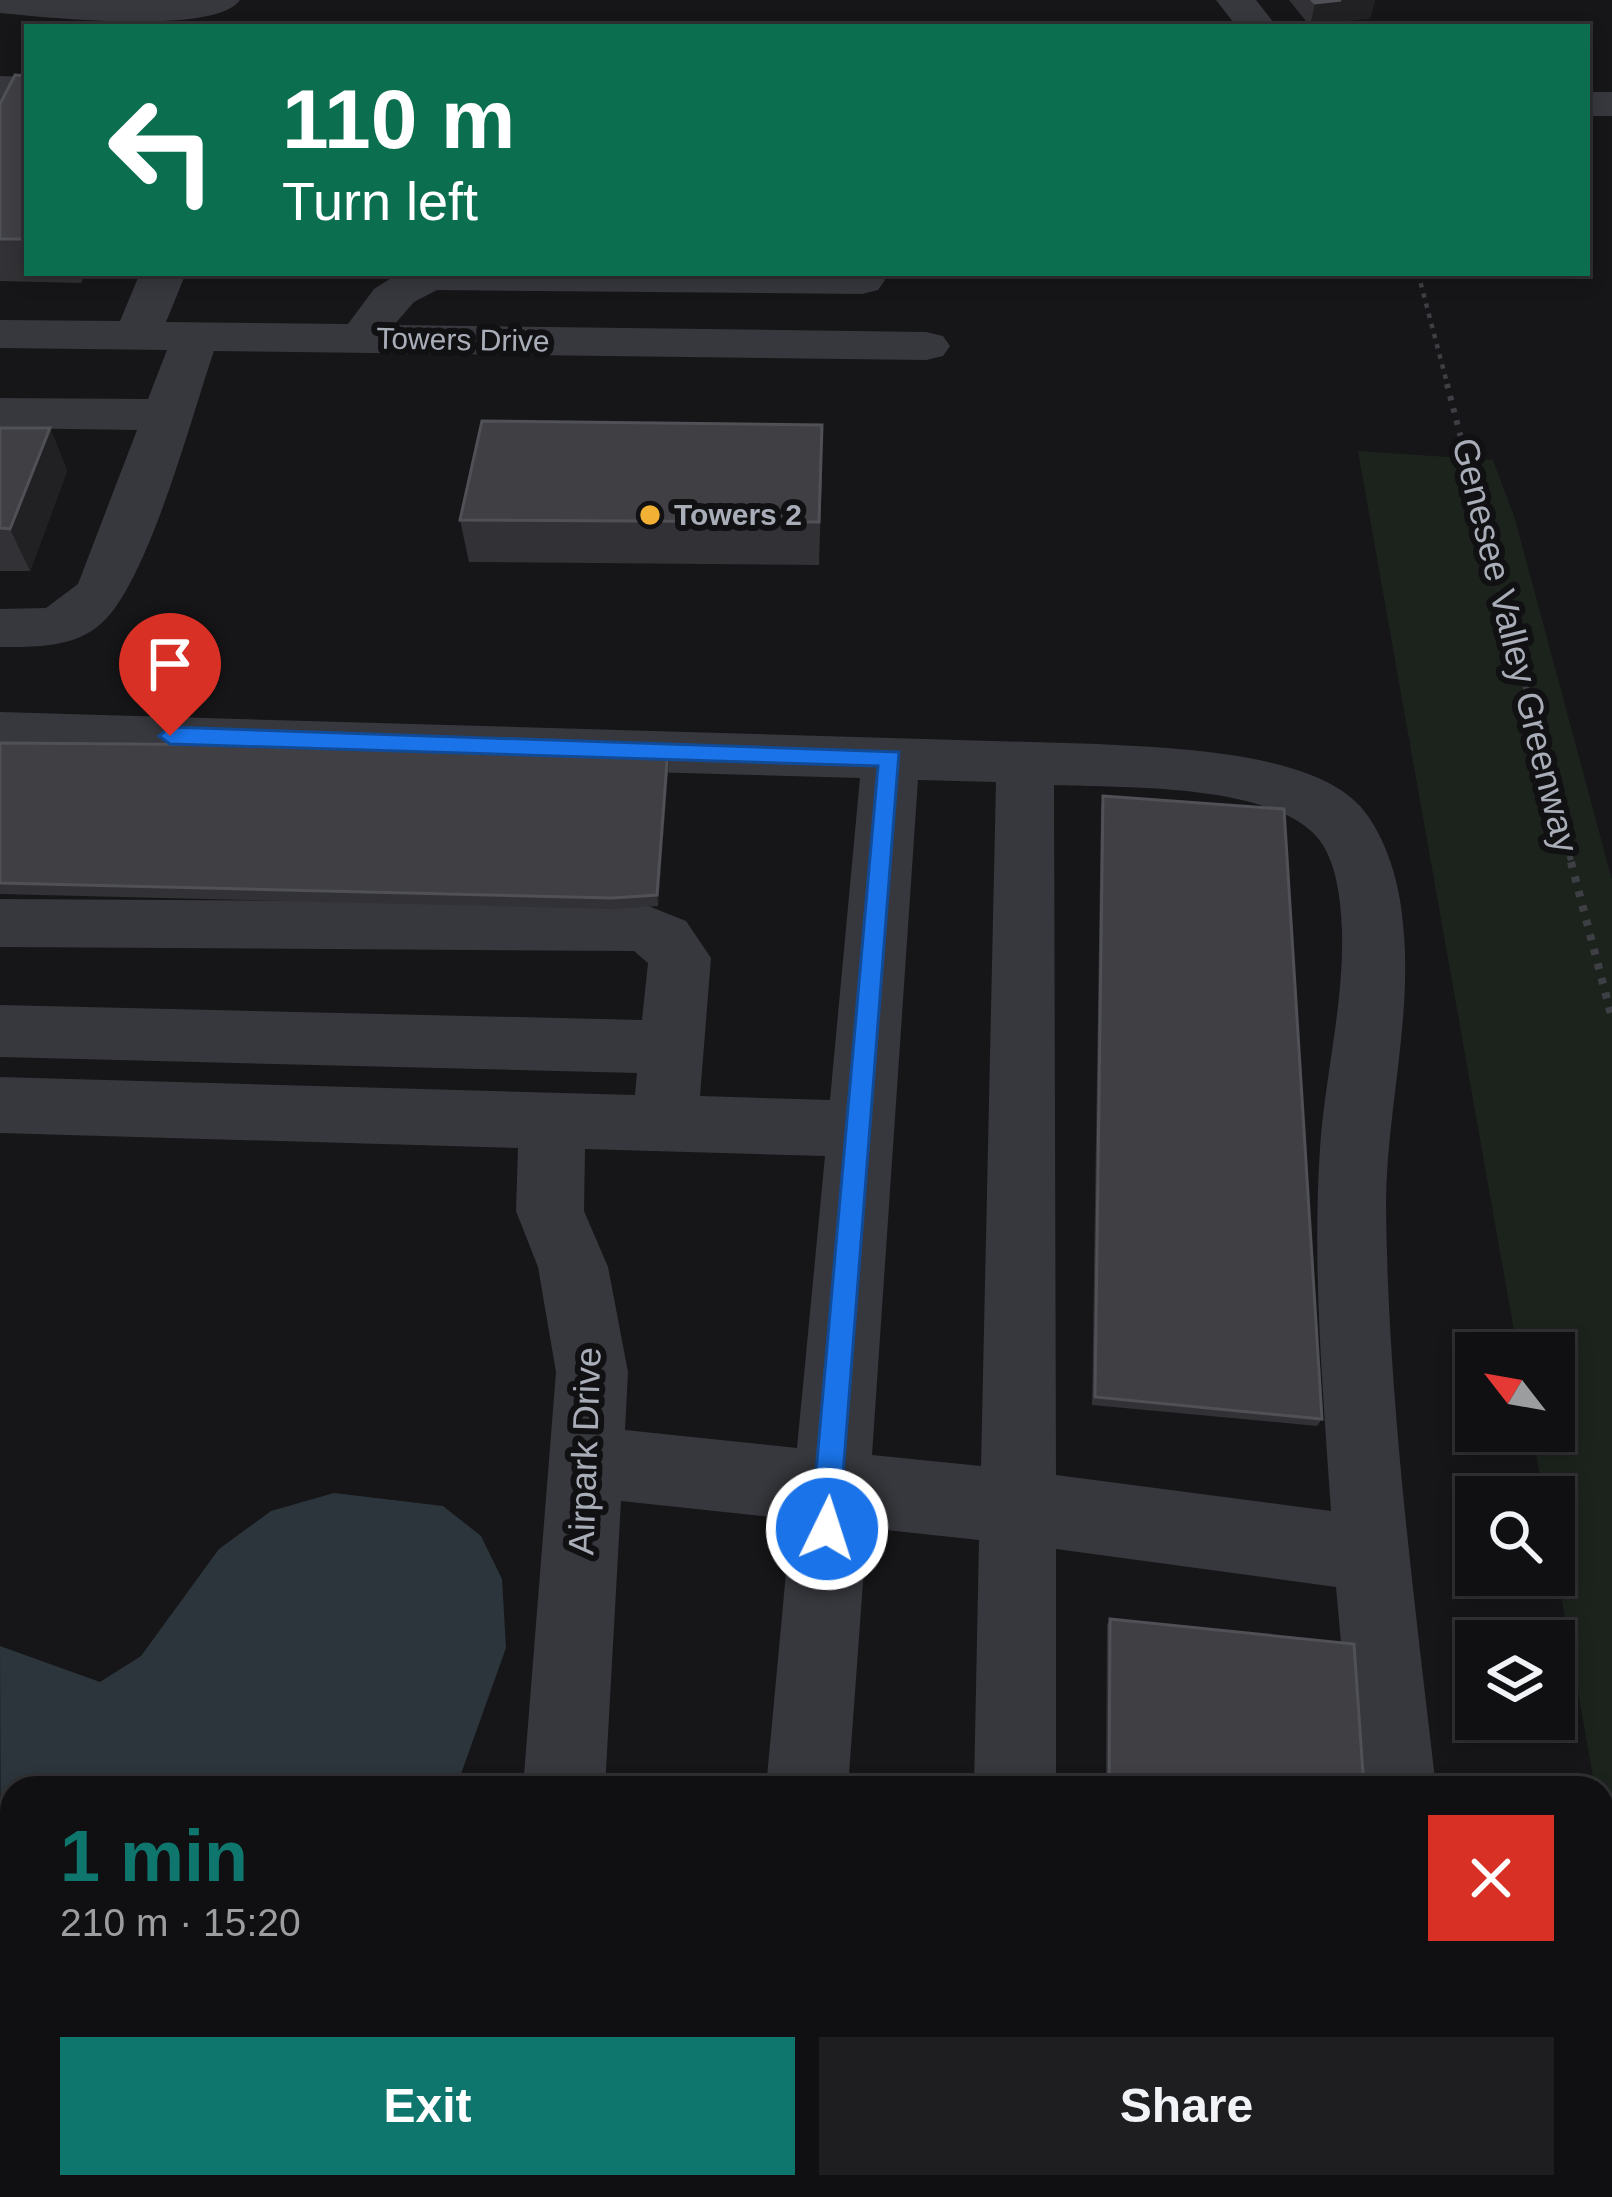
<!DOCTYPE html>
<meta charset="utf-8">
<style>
body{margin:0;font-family:Helvetica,sans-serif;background:#1e1e20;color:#f1f3f6;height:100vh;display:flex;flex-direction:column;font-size:45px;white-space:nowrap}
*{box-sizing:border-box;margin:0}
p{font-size:39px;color:#9c9d9f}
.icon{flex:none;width:66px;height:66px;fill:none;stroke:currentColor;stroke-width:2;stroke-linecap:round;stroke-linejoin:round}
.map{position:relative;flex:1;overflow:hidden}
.details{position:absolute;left:0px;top:1776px;width:1614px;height:423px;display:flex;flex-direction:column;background:#101012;border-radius:36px 36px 0 0;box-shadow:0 6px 18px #0003,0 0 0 3px #303032}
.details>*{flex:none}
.hud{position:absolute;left:24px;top:24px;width:1566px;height:252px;border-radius:0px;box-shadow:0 6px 18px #0003,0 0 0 3px #303032;background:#0b6e4f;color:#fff;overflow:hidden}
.needle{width:78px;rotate:301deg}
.tools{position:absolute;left:1455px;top:1332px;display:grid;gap:24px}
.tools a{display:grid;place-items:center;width:120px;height:120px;border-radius:0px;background:#101012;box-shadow:0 6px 18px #0003,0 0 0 3px #303032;font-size:60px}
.pin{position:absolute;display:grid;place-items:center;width:102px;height:102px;color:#fff;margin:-123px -51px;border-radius:50% 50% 50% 0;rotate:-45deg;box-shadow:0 0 12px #0007}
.pin .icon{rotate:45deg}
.me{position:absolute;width:132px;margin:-66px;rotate:4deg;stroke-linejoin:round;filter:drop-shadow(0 0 9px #0008)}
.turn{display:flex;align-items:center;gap:42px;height:252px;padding:0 60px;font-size:54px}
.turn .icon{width:156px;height:156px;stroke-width:2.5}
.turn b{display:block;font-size:84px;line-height:102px}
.round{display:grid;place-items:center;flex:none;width:126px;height:126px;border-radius:0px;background:#1e1e20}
.headline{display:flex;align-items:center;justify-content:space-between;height:204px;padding:0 60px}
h1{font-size:72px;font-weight:800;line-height:90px;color:#0f766e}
.primary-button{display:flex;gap:24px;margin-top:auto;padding:24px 60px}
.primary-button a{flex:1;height:138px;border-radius:0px;background:#0f766e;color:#fff;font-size:48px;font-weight:800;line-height:138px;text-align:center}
.primary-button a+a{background:#1e1e20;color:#f1f3f6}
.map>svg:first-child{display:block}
.green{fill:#1c231d}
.water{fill:#2c353c}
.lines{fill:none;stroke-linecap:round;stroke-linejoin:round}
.path-far2{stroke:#3d3f44;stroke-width:4.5;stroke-dasharray:4.5 6;stroke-linecap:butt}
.path-far1{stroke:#3d3f44;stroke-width:6;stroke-dasharray:4.5 8;stroke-linecap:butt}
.path{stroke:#3d3f44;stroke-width:8;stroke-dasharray:6 9;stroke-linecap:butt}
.minor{fill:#37383d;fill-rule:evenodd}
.wall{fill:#323236}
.shaded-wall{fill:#212124}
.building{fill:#3f3f44;stroke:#4f5156;stroke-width:3}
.route{fill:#1a73e8;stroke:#114b97;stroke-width:3}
.poi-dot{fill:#f2b134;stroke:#111113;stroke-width:4.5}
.labels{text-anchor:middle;stroke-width:12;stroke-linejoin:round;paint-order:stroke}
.far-street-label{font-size:30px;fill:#a8adb8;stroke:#111113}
.far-poi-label{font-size:30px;font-weight:bold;fill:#a8adb8;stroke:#111113;text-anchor:start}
.street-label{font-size:36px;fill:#a8adb8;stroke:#111113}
</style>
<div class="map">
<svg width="1612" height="2197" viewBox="0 0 1612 2197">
<rect width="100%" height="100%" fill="#161618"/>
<!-- green -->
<path class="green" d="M1358,451L1493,460L1515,519L1612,880V1883L1602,1788H1595L1554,1555V1497H1544L1532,1431H1554V1353H1518Z"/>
<!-- water -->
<path class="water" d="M334,1493L443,1506L481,1536L502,1579L506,1648L456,1788H12V2187H311L304,2197H2L0,1646L100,1682L141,1656L219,1549L271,1511Z"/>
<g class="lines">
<!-- path-far2 -->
<path class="path-far2" d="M1418,273L1448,387"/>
<!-- path-far1 -->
<path class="path-far1" d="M1447,384L1572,865"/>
<!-- path -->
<path class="path" d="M1571,862L1612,1018"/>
<!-- minor -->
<g class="minor">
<path d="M0,0H240C215,36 43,17 0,13Z"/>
<path d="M1216,0H1256L1277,27H1237Z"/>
<path d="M0,76L27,77V101L0,100Z"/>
<rect x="1587" y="92" width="25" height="24"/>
<path d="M140,273H186L166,322L348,324L374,289L399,273H880L885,280L878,290L862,294L437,290L414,302L394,325L926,332L943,336L950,346L943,356L926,360L214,351C192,414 146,592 97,627C70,648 33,647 0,647V609L46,608L78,584L137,430L0,428V398L148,399L167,350L0,348V320L120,321Z"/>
<path d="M0,712L1098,744C1168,748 1310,751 1360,806C1387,837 1400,885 1403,924C1413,1017 1386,1113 1386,1206C1388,1400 1414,1596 1436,1788H1354L1336,1587L1056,1549V1788H974L979,1540L867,1528L848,1788H766L791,1519L621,1501L605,1788H523L556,1372L538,1267L516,1211L518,1148L0,1133V1077L635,1095L637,1073L0,1057V1005L642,1020L648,963L634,951L0,947V899L641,903L686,921L711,958L700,1096L830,1100L860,778L0,754ZM918,780L996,782L981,1466L872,1455ZM1054,785C1123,788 1267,783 1316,836C1337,859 1341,902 1342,931C1344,1004 1325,1076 1320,1148C1312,1268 1323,1391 1331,1511L1056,1475ZM585,1149L825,1156L797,1448L625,1430L628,1372L608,1267L584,1211Z"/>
<path d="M463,2187H555L552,2197H460Z"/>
<path d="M731,2187H823L822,2197H730Z"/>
<rect x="964" y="2187" width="92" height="10"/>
<path d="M1393,2187H1485L1486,2197H1394Z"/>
</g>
</g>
<!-- wall -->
<g class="wall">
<path d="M1289,0H1375L1370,18L1310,26Z"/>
<path d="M27,76V273H86L81,283L0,281V104Z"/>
<path d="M0,428H50L67,471L30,571H0Z"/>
<path d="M822,468L819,565L469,562L460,520Z"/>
<path d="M0,743L668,748L669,759L658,906L614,909L0,894Z"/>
<path d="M1103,796L1322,1419L1317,1426L1092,1405L1101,807Z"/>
<path d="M1110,1619L1364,1788H1106L1107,1625Z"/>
</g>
<!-- shaded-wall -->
<g class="shaded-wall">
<path d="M1341,0H1375L1370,18L1310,26L1315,3Z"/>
<path d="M50,428L67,471L30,571L10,529Z"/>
<path d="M668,748L669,759L658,906L657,895Z"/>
</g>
<!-- building -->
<g class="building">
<path d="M1312,0H1341L1315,3Z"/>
<path d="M15,75L27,76V239H0V104Z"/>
<path d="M482,421L822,425L819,522L460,520Z"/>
<path d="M0,428H50L10,529L0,528Z"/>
<path d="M0,743L668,748L657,895L612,898L0,883Z"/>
<path d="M1103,796L1284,809L1322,1419L1095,1397Z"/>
<path d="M1110,1619L1354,1644L1364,1788H1109Z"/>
<path d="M1106,2187H1391L1392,2197H1106Z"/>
</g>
<!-- route -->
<path class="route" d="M170,727L899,752L838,1540L827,1544L816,1540L811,1529L878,766L170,744L159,736Z"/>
<!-- markers -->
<circle class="poi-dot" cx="650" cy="515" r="12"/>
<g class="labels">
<!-- far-street labels -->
<g class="far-street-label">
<text transform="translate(463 340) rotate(1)" y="10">Towers Drive</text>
</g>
<!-- far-poi labels -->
<g class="far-poi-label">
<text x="674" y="525">Towers 2</text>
</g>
<!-- street labels -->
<g class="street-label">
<text transform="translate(1516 645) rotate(76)" y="13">Genesee Valley Greenway</text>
<text transform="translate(584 1451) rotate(-88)" y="13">Airpark Drive</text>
</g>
</g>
</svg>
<div class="tools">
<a><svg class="needle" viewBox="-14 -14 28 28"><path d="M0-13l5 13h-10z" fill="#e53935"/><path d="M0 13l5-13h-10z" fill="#9c9d9f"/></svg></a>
<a><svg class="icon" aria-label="search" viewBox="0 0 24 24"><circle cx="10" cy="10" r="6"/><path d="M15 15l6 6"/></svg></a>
<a><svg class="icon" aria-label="layers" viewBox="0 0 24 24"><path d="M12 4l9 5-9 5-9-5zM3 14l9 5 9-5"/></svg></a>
</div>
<div class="pin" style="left:170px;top:736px;background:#d93025"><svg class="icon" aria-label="arrive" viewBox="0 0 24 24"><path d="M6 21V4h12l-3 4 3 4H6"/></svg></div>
<svg class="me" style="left:827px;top:1529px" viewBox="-20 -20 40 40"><circle r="17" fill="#1a73e8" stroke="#fff" stroke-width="3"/><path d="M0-11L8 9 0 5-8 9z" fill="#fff"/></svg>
<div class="hud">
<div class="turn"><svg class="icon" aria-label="left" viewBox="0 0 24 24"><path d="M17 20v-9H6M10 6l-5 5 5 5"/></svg><div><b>110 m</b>Turn left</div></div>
</div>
<section class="details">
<div class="headline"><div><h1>1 min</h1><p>210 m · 15:20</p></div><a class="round" style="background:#d93025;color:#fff"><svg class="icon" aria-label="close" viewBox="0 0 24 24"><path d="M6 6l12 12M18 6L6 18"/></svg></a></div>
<div class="primary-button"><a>Exit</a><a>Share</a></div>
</section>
</div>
